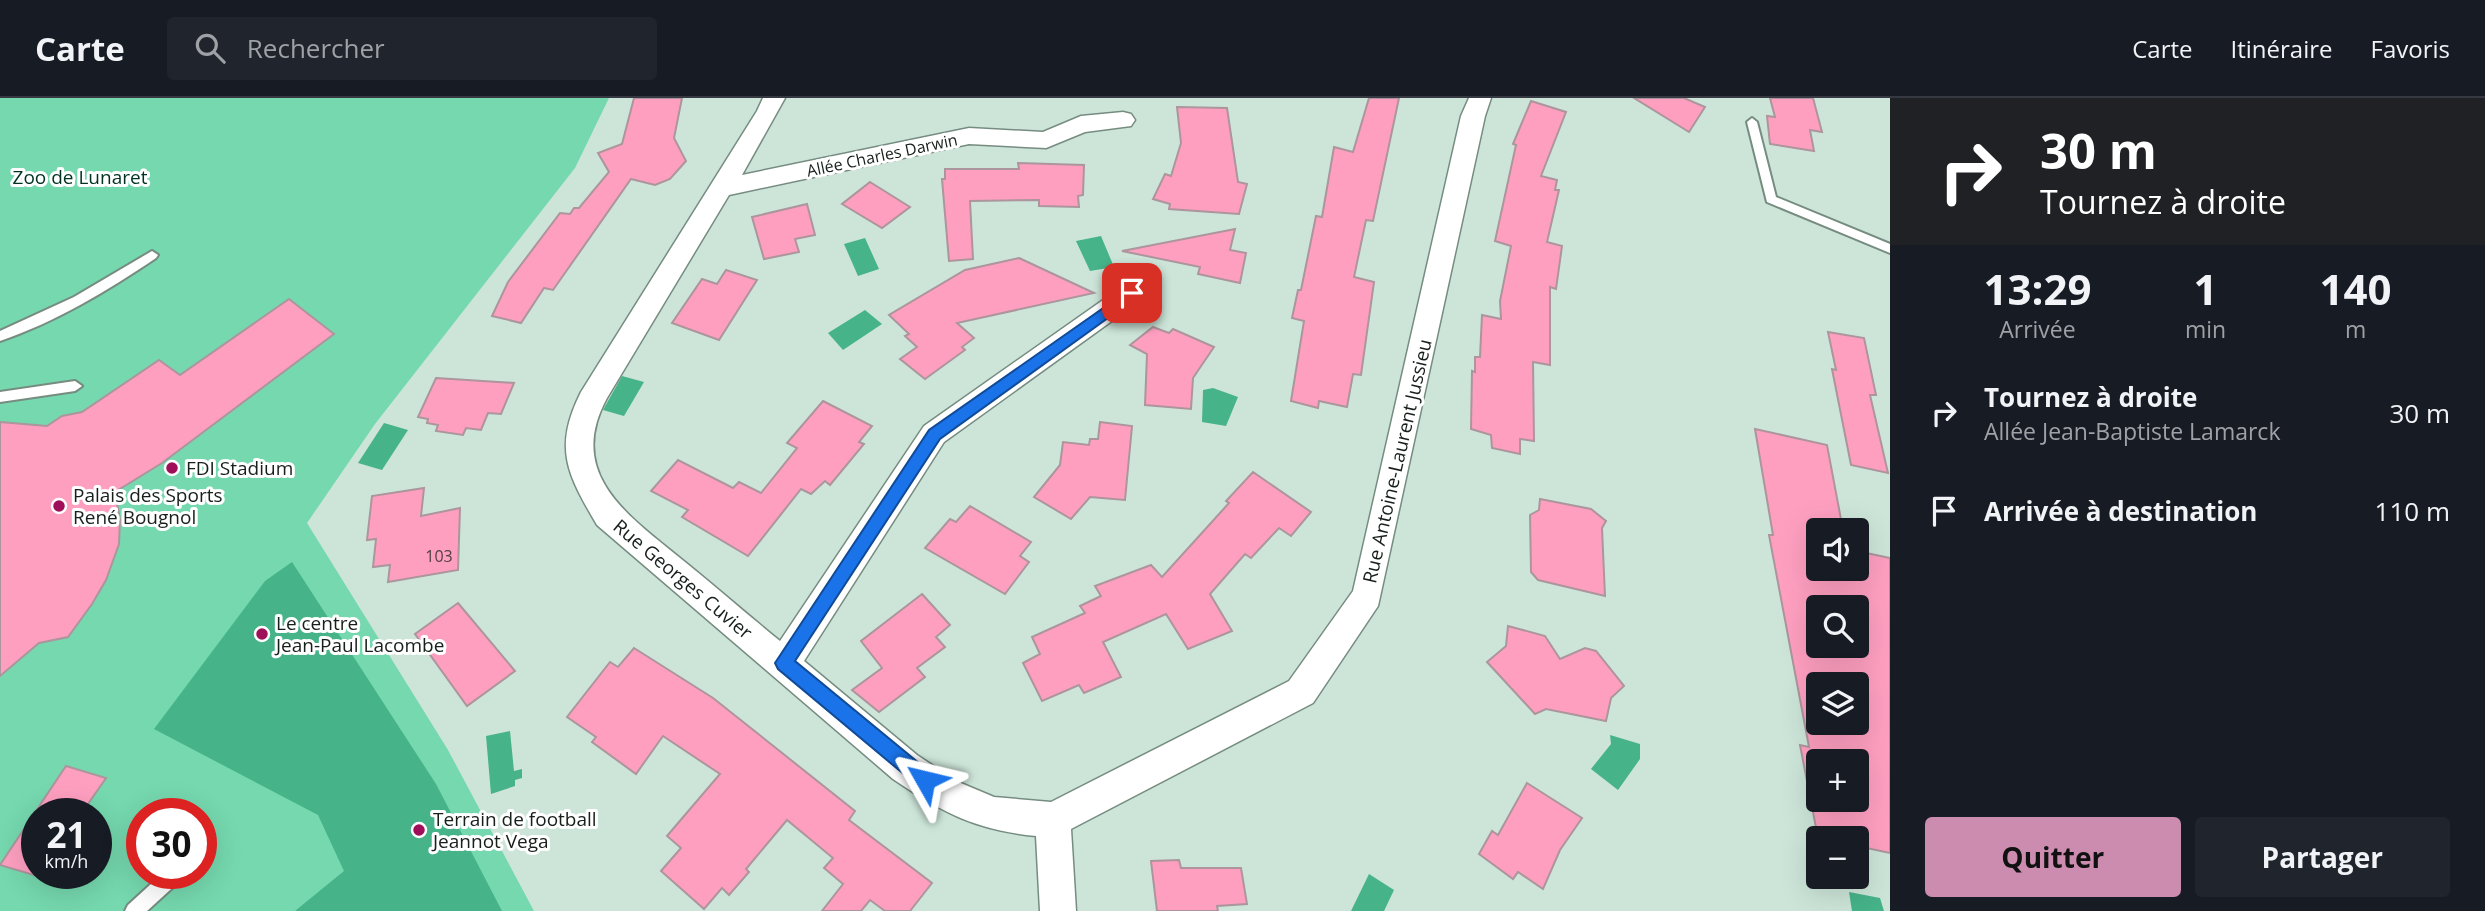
<!DOCTYPE html>
<html lang="fr">
<meta charset="utf-8">
<style>
body{margin:0;font-family:"Open Sans",sans-serif;background:#20242c;color:#f1f3f6;height:100vh;display:flex;flex-direction:column;font-size:26px;white-space:nowrap}
*{box-sizing:border-box;margin:0}
p{font-size:23px;color:#9ea1a6}
.icon{flex:none;width:38px;height:38px;fill:none;stroke:currentColor;stroke-width:2;stroke-linecap:round;stroke-linejoin:round}
.map{position:relative;flex:1;overflow:hidden}
.drawer{display:flex;flex-direction:column;background:#171b24;width:595px}
.drawer>*{flex:none}
.guide{background:#202124;color:#fff;overflow:hidden}
.controls{position:absolute;left:1806px;top:420px;display:grid;gap:14px}
.controls a{display:grid;place-items:center;width:63px;height:63px;border-radius:7px;background:#171b24;box-shadow:0 7px 28px #0002;font-size:35px}
.speed{position:absolute;left:21px;top:700px;display:flex;gap:14px;font-size:35px;font-weight:700;text-align:center}
.speed>*{display:grid;place-content:center;width:91px;height:91px;border-radius:50%;background:#171b24;box-shadow:0 7px 28px #0002;line-height:1}
.speed small{font-size:18px;font-weight:400}
.speed .limit{border:10px solid #d22;background:#fff;color:#111}
.pin{position:absolute;display:grid;place-items:center;width:60px;height:60px;color:#fff;margin:-30px;border-radius:14px;box-shadow:0 4px 10px #0006}
.me{position:absolute;width:77px;margin:-38px;rotate:307deg;stroke-linejoin:round;filter:drop-shadow(0 0 5px #0008)}
.turn{display:flex;align-items:center;gap:24px;height:147px;padding:0 35px;font-size:32px}
.turn .icon{width:91px;height:91px;stroke-width:2.5}
.turn b{display:block;font-size:49px;line-height:60px}
.eta{display:flex;justify-content:space-evenly;align-items:center;height:119px;text-align:center}
.eta b{font-size:42px;font-weight:700;line-height:49px}
.action{display:flex;gap:14px;margin-top:auto;padding:14px 35px}
.action a{flex:1;height:80px;border-radius:7px;background:#cc8caf;color:#111;font-size:28px;font-weight:700;line-height:80px;text-align:center}
.action a+a{background:#20242c;color:#f1f3f6}
ul{padding:0;list-style:none}
li{display:flex;align-items:center;gap:21px;height:98px;padding:0 35px}
li div{flex:1}
li b{display:block;font-size:26px}
li em{font-style:normal}
header{display:flex;align-items:center;gap:42px;box-sizing:border-box;height:98px;padding:0 35px;background:#171b24;border-bottom:2px solid #363941}
header strong{font-size:33px}
nav{display:flex;gap:38px;margin-inline-start:auto;font-size:24px}
.search{width:490px;height:63px;background:#20242c;display:flex;align-items:center;gap:18px;box-sizing:border-box;padding:0 24px;border-radius:7px;color:#9ea1a6;font-size:26px}
main{display:flex;flex:1;min-height:0}
.map>svg:first-child{display:block}
.green{fill:#75d8ae;fill-rule:evenodd}
.water{fill:#46b389}
.building{fill:#fe9fc0;stroke:#ac959c;stroke-width:2;fill-rule:evenodd}
.lines{fill:none;stroke-linecap:round;stroke-linejoin:round}
.lane-casing{stroke:#768c81;stroke-width:4}
.street-casing{stroke:#768c81;stroke-width:3}
.lane{fill:#fff;fill-rule:evenodd}
.street{fill:#fff;fill-rule:evenodd}
.route{fill:#1a73e8;stroke:#114b97;stroke-width:2}
.poi-dot{fill:#9f0e58;stroke:#fff;stroke-width:2.5}
.labels{text-anchor:middle;stroke-width:6;stroke-linejoin:round;paint-order:stroke}
.far-street-label{font-size:16px;fill:#171f1b;stroke:#fff}
.number-label{font-size:16px;fill:#513f44}
.park-label{font-size:19px;fill:#003222;stroke:#fff}
.street-label{font-size:19px;fill:#171f1b;stroke:#fff}
.poi-label{font-size:19px;fill:#171f1b;stroke:#fff;text-anchor:start}
</style>
<header>
<strong>Carte</strong>
<div class="search"><svg class="icon" aria-label="search" viewBox="0 0 24 24"><circle cx="10" cy="10" r="6"/><path d="M15 15l6 6"/></svg>Rechercher</div>
<nav><a>Carte</a><a>Itinéraire</a><a>Favoris</a></nav>
</header>
<main>
<div class="map">
<svg width="1890" height="813" viewBox="0 0 1890 813">
<rect width="100%" height="100%" fill="#cde5d9"/>
<!-- green -->
<path class="green" d="M0,0H609L575,70L375,326L307,425L448,652L534,813H0ZM37,716H96V775H37ZM142,716H201V775H142Z"/>
<!-- water -->
<g class="water">
<path d="M1101,138L1114,169L1090,173L1076,143Z"/>
<path d="M865,140L879,171L858,178L844,146Z"/>
<path d="M865,212L882,226L843,252L828,235Z"/>
<path d="M622,278L644,284L624,318L603,312Z"/>
<path d="M1213,290L1238,299L1226,328L1202,324L1203,292Z"/>
<path d="M384,325L408,332L382,372L358,365Z"/>
<path d="M292,464L436,686L502,813H295L344,773L318,717L154,631L265,483Z"/>
<path d="M510,633L514,673L522,671V680L515,682V688L491,696L486,638Z"/>
<path d="M1610,637L1640,646V661L1618,692L1591,671L1611,646Z"/>
<path d="M1369,776L1394,792L1384,813H1351Z"/>
<path d="M1849,794L1880,800L1884,813H1852Z"/>
</g>
<!-- building -->
<g class="building">
<path d="M634,0H682L674,40L686,63L670,81L655,87L631,81L553,192L544,190L521,225L492,218L508,184L560,115L570,116L574,110H579L609,74L598,55L622,46Z"/>
<path d="M1369,0H1399L1373,123L1366,122L1354,179L1374,184L1361,277L1353,276L1347,309L1319,303L1318,310L1291,303L1304,223L1292,220L1298,192H1301L1316,118L1322,119L1334,49L1353,54Z"/>
<path d="M1634,0H1684L1705,9L1689,34Z"/>
<path d="M1770,0H1813L1822,34L1810,32L1814,53L1770,46L1767,18L1775,19Z"/>
<path d="M1531,3L1566,14L1541,78L1557,82L1555,92H1559L1547,144L1562,148L1556,191L1550,189V267L1533,264L1534,343L1520,341V356L1492,350L1491,337L1471,331L1472,273L1475,274V259H1480L1482,217L1501,221L1500,203L1511,148L1495,143L1516,47L1513,46Z"/>
<path d="M1177,9L1227,10L1238,84L1247,86L1239,116L1169,111L1170,106L1153,101L1165,76L1171,78L1181,45Z"/>
<path d="M1018,65L1084,67L1083,97L1078,98L1079,109L1039,108V102L970,103L973,161L949,163L942,81H945V71H1019Z"/>
<path d="M870,84L910,109L882,130L842,106Z"/>
<path d="M807,106L815,137L795,141L799,154L764,161L752,119Z"/>
<path d="M1235,131L1230,152L1246,155L1240,185L1198,176L1200,169L1122,153Z"/>
<path d="M1019,160L1094,195L957,225L974,240L962,249L965,252L925,281L900,261L917,249L905,238L909,236L889,217L965,172Z"/>
<path d="M726,172L757,182L719,242L672,225L702,181L717,186Z"/>
<path d="M289,201L334,236L162,365L115,394L120,422L119,446L106,482L92,506L68,539L39,545L0,578V324L47,328L62,318L82,314L159,262L180,277Z"/>
<path d="M1153,229L1169,235L1173,231L1214,249L1193,280L1191,311L1145,307L1147,256L1130,247Z"/>
<path d="M1828,234L1864,240L1876,297H1870L1888,375L1851,367L1832,271L1836,272Z"/>
<path d="M436,280L514,285L501,316L488,315L481,332L466,330L463,337L436,333L438,327L427,325L428,321L418,319Z"/>
<path d="M823,303L872,328L859,344L864,346L830,387L825,383L811,396L801,391L748,458L682,419L688,412L651,393L678,362L733,390L739,384L761,395L797,350L787,345Z"/>
<path d="M1100,324L1132,328L1125,402L1090,399L1071,421L1034,399L1060,367L1063,344L1089,347L1090,341H1098Z"/>
<path d="M1755,331L1827,347L1843,432H1818V471H1857V453L1890,460V755L1857,748V740H1818L1800,647L1809,649L1769,437H1773ZM1818,509H1857V548H1818ZM1818,586H1857V625H1818ZM1818,663H1857V702H1818Z"/>
<path d="M1253,374L1311,414L1291,438L1279,430L1251,460L1245,456L1210,496L1232,533L1188,551L1166,516L1103,544L1121,579L1084,595L1079,587L1042,603L1023,565L1040,556L1032,539L1085,515L1080,508L1101,498L1095,488L1151,467L1162,479L1229,405L1226,403Z"/>
<path d="M424,390L421,418L460,410L458,472L388,484L390,467L373,469L376,441L367,442L372,398Z"/>
<path d="M1540,401L1591,411L1606,423L1602,430L1605,498L1538,482L1531,474L1530,417L1539,412Z"/>
<path d="M970,408L1031,444L1020,458L1029,464L1005,496L925,450L950,421L956,424Z"/>
<path d="M922,496L950,527L936,539L945,549L917,570L925,579L879,614L852,592L882,570L861,543Z"/>
<path d="M458,505L515,573L467,608L415,536Z"/>
<path d="M1508,528L1545,538L1560,561L1585,550L1596,553L1624,588L1611,600L1606,623L1546,611L1535,616L1487,564L1506,548Z"/>
<path d="M634,550L713,600L855,713L849,722L932,785L910,813H885L870,802L861,813H822L843,786L824,770L833,760L787,722L746,771L749,774L729,797L722,790L704,811L661,773L681,750L667,738L720,676L663,638L636,676L592,644L596,639L567,619L610,564L618,569Z"/>
<path d="M66,668L106,680L81,716H37V778L0,767Z"/>
<path d="M1527,685L1582,720L1560,752L1543,791L1518,774L1513,781L1479,756L1492,733L1498,737Z"/>
<path d="M1179,762L1181,770H1241L1247,806L1217,808L1218,813H1157L1151,763Z"/>
</g>
<g class="lines">
<!-- lane casing -->
<g class="lane-casing">
<g id="lane">
<path d="M1752,20L1757,24L1776,99L1890,146V155L1767,104L1747,24Z"/>
<path d="M152,153L158,157L156,160C107,193 56,224 0,243V233L74,199Z"/>
<path d="M75,283L82,288L75,293L0,304V294Z"/>
<path d="M163,775H184L182,781L147,813H125L128,807Z"/>
</g>
</g>
<!-- street casing -->
<g class="street-casing">
<path id="street" d="M763,0H785L742,77L969,30L1043,34L1081,18L1123,14L1131,16L1135,22L1131,28L1085,34L1046,50L969,46L729,97L607,300C564,378 632,420 685,464C717,490 748,517 780,543L924,328L1123,188L1132,185L1141,188L1145,195L1141,202L944,344L804,563L917,657L956,683L994,699L1051,704L1289,583L1353,493L1461,18L1469,0H1491L1485,18L1378,508L1313,605L1071,731L1076,813H1040L1036,738C976,732 943,715 893,681L597,427C567,376 553,350 581,294L757,13Z"/>
</g>
<!-- lane -->
<use href="#lane" class="lane"/>
<!-- street -->
<use href="#street" class="street"/>
</g>
<!-- route -->
<path class="route" d="M1132,190L1137,192V199L940,341L795,563L931,675L934,682L931,688L925,691L918,688L778,571L775,565L929,332Z"/>
<!-- markers -->
<g class="poi-dot">
<circle cx="172" cy="370" r="7"/>
<circle cx="59" cy="408" r="7"/>
<circle cx="262" cy="536" r="7"/>
<circle cx="419" cy="732" r="7"/>
</g>
<g class="labels">
<!-- far-street labels -->
<g class="far-street-label">
<text transform="translate(882 57) rotate(-12)" y="6">Allée Charles Darwin</text>
</g>
<!-- number labels -->
<g class="number-label">
<text x="439" y="464">103</text>
</g>
<!-- park labels -->
<g class="park-label">
<text x="80" y="86">Zoo de Lunaret</text>
</g>
<!-- street labels -->
<g class="street-label">
<text transform="translate(1397 363) rotate(-77)" y="7">Rue Antoine-Laurent Jussieu</text>
<text transform="translate(683 481) rotate(40)" y="7">Rue Georges Cuvier</text>
</g>
<!-- poi labels -->
<g class="poi-label">
<text x="186" y="377">FDI Stadium</text>
<text x="73" y="404">Palais des Sports<tspan x="73" dy="22">René Bougnol</tspan></text>
<text x="276" y="532">Le centre<tspan x="276" dy="22">Jean-Paul Lacombe</tspan></text>
<text x="433" y="728">Terrain de football<tspan x="433" dy="22">Jeannot Vega</tspan></text>
</g>
</g>
</svg>
<div class="controls">
<a><svg class="icon" aria-label="sound" viewBox="0 0 24 24"><path d="M4 9h4l5-4v14l-5-4H4zM17 9q2 3 0 6"/></svg></a>
<a><svg class="icon" aria-label="search" viewBox="0 0 24 24"><circle cx="10" cy="10" r="6"/><path d="M15 15l6 6"/></svg></a>
<a><svg class="icon" aria-label="layers" viewBox="0 0 24 24"><path d="M12 4l9 5-9 5-9-5zM3 14l9 5 9-5"/></svg></a>
<a>+</a>
<a>−</a>
</div>
<div class="speed"><div>21<small>km/h</small></div><div class="limit">30</div></div>
<div class="pin" style="left:1132px;top:195px;background:#d93025"><svg class="icon" aria-label="arrive" viewBox="0 0 24 24"><path d="M6 21V4h12l-3 4 3 4H6"/></svg></div>
<svg class="me" style="left:925px;top:682px" viewBox="-20 -20 40 40"><path d="M0-17L14 15 0 8-14 15z" fill="#1a73e8" stroke="#fff" stroke-width="4"/></svg>
</div>
<section class="drawer">
<div class="guide">
<div class="turn"><svg class="icon" aria-label="right" viewBox="0 0 24 24"><path d="M7 20v-9h11M14 6l5 5-5 5"/></svg><div><b>30 m</b>Tournez à droite</div></div>
</div>
<div class="eta">
<div><b>13:29</b><p>Arrivée</p></div>
<div><b>1</b><p>min</p></div>
<div><b>140</b><p>m</p></div>
</div>
<ul>
<li><svg class="icon" aria-label="right" viewBox="0 0 24 24"><path d="M7 20v-9h11M14 6l5 5-5 5"/></svg><div><b>Tournez à droite</b><p>Allée Jean-Baptiste Lamarck</p></div><em>30 m</em></li>
<li><svg class="icon" aria-label="arrive" viewBox="0 0 24 24"><path d="M6 21V4h12l-3 4 3 4H6"/></svg><div><b>Arrivée à destination</b></div><em>110 m</em></li>
</ul>
<div class="action"><a>Quitter</a><a>Partager</a></div>
</section>
</main>
